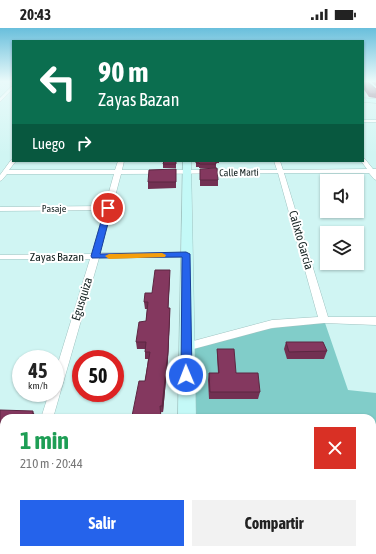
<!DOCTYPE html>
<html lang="es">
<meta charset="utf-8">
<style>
body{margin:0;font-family:"Asap Condensed",sans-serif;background:#f2f2f2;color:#222;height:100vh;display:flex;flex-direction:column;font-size:15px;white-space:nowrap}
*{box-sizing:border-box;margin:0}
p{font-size:13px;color:#767676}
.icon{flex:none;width:22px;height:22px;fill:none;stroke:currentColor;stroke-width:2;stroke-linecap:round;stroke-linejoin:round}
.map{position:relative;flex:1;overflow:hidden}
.drawer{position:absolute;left:0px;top:386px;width:376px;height:140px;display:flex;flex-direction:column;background:#fff;border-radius:12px 12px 0 0;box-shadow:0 1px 3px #0004}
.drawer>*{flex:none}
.hud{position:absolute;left:12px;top:12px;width:352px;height:122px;border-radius:0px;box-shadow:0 1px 3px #0004;background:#0b6e4f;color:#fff;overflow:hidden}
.tools{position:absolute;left:320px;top:146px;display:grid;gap:8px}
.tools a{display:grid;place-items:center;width:44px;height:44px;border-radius:0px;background:#fff;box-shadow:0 1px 3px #0004;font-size:20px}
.speed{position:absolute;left:12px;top:322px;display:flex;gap:8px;font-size:20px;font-weight:700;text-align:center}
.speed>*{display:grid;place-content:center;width:52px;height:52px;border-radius:50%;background:#fff;box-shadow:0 1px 3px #0004;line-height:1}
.speed small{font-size:10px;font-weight:400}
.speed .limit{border:6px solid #d22;background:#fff;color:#111}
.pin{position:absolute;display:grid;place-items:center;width:34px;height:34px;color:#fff;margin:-17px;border:2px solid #fff;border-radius:50%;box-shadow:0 1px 4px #0007}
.me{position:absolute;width:44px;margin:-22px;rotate:359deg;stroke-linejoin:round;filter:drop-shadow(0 0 3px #0008)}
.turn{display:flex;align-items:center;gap:14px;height:84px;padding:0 20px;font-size:18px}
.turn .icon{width:52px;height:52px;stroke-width:2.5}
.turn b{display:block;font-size:28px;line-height:34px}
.then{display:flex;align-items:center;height:38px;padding:0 20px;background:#0003;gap:8px;font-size:15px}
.round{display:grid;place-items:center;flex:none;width:42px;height:42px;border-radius:0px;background:#f2f2f2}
.head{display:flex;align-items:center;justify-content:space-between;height:68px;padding:0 20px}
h1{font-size:24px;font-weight:700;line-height:30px;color:#1e9e55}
.action{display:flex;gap:8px;margin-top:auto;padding:8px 20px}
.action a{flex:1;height:46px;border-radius:0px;background:#2563eb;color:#fff;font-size:16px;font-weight:700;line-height:46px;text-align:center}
.action a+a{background:#f2f2f2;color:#222}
.status{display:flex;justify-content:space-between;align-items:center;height:28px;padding:0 20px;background:#fff;direction:ltr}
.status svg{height:11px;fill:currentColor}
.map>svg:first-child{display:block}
.green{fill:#81cdc9}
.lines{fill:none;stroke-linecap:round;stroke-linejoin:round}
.stream{stroke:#4bcfcb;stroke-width:5}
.street-casing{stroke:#9fc3c1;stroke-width:1}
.secondary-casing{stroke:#9fc3c1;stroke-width:1}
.street{fill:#fff;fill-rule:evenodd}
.secondary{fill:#c4f9f7;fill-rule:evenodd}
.wall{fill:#723052}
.shaded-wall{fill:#5c2742}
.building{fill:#84385f;stroke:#5c2742}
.route{fill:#2563eb;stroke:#184099}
.slow{fill:#f59e0b}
.labels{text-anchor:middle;stroke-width:4;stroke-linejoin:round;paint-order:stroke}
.far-street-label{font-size:10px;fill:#142221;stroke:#fff}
.street-label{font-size:12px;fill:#142221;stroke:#fff}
</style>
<div class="status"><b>20:43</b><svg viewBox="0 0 49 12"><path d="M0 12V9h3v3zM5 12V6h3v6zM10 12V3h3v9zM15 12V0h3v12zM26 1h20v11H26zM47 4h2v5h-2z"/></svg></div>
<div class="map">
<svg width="376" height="526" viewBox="0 0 376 526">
<rect width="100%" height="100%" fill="#d0f5f3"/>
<!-- green -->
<path class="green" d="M324,292L348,362L376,365V526H188V522H372V390H186V314Z"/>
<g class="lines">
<!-- stream -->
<path class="stream" d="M372,494L376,497"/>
<!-- street casing -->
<g class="street-casing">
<g id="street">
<path d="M11,59H13V61L0,74V70Z"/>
<rect x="363" y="92" width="13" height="2"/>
<path d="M363,130L365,131L373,141H376V152L374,151L369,145H284L328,289H376V297L324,295L272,300L186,323L182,322L181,319L182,316L272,292L318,289L278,145L121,146L100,225H186L190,227L186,229L99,230L53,390H41L49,365H55V345L90,231H0V227L92,226L104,182L0,183V179L105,178L114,146H7L2,152L0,153V147L11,132L16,133L9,142H115L118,133H124L122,142H277L274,133H280L283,142L367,141L361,133H363Z"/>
<rect x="0" y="481" width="4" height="14"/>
</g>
</g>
<!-- secondary casing -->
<g class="secondary-casing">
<g id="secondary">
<path d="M363,70L376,71V75L363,74Z"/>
<path d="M183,133H191L196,390H178Z"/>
<rect x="178" y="522" width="22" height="4"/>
</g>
</g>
<!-- street -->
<use href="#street" class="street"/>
<!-- secondary -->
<use href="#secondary" class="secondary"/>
</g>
<!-- wall -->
<g class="wall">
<path d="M363,53L376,61V70L369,69L363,60Z"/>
<path d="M370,53H376V58Z"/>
<path d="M176,133V140H163V136Z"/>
<path d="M196,133H219V135H216V140H199V139H196Z"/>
<path d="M176,141V160L148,161V154Z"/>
<path d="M200,141L218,152V158H200Z"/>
<path d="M170,249L168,280H170V286L168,331L163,384L132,388L145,353L148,331H145V321H137L136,314L146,293L147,281H145L144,274L152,265Z"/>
<path d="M286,314L327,323L324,331H287L284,321Z"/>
<path d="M217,321L236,345L260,364L258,371H209L208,352L209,345H218L217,328Z"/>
<path d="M0,382L4,390V408H0Z"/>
</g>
<!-- shaded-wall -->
<g class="shaded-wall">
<path d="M170,242V249L168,286V280Z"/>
<path d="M170,280V286L168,331L163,384L162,378Z"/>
<path d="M33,383L36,390H31Z"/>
</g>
<!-- building -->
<g class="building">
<path d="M363,53H367L376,61V66H370L363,56Z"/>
<path d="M164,133H176V136H163Z"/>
<path d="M196,133H216V136H200L199,135H196Z"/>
<path d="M217,140L218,152H200V141Z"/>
<path d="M176,141V154H148L149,142Z"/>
<path d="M155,242H170L168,280H170L168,324L162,378H160L161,390H125V389L132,388L139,353H145L150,324H145L146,314H136L139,294L146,293L148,274H144L145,265H152Z"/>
<path d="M286,314H323L327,323L289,324Z"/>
<path d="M217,321H234L236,345H258L260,364H210L209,345H219Z"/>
<path d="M0,382L33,383L31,390H4V401H0Z"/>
</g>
<!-- sky -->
<linearGradient id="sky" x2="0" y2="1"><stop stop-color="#69bfdc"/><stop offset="0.42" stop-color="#eafafa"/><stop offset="1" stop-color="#eafafa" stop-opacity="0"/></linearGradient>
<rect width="376" height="127" fill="url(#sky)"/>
<!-- route -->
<path class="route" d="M108,178L112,180L100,226L186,224L190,226L192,347L190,350L186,352L182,350L181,347L182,229L92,230L91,228L105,180Z"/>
<!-- slow -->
<path class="slow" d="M162,225L166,227L165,229L109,231L105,228L109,226Z"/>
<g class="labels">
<!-- far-street labels -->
<g class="far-street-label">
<text transform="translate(239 144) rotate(-1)" y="4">Calle Marti</text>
<text x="54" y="184">Pasaje</text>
</g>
<!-- street labels -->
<g class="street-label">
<text transform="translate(301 212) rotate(74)" y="4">Calixto García</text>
<text x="57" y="233">Zayas Bazan</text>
<text transform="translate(82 271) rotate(-73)" y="4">Egusquiza</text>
</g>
</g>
</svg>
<div class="tools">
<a><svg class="icon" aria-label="sound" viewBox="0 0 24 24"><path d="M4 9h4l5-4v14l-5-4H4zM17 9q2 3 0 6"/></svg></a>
<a><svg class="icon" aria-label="layers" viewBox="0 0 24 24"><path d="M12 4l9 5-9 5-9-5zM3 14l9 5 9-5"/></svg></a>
</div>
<div class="speed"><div>45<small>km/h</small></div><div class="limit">50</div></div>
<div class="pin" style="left:108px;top:180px;background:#d93025"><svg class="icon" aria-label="arrive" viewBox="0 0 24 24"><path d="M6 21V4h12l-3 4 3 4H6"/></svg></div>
<svg class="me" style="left:186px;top:347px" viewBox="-20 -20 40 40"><circle r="17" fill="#2563eb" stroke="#fff" stroke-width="3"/><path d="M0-11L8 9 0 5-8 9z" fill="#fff"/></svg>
<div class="hud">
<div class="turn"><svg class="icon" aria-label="left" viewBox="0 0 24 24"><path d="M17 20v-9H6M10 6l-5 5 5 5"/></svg><div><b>90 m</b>Zayas Bazan</div></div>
<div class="then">Luego<svg class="icon" aria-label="right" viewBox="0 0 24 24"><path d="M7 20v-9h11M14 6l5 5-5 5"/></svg></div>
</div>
<section class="drawer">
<div class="head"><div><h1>1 min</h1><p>210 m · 20:44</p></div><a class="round" style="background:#d93025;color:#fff"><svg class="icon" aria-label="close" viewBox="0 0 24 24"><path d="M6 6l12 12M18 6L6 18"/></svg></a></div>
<div class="action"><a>Salir</a><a>Compartir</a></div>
</section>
</div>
